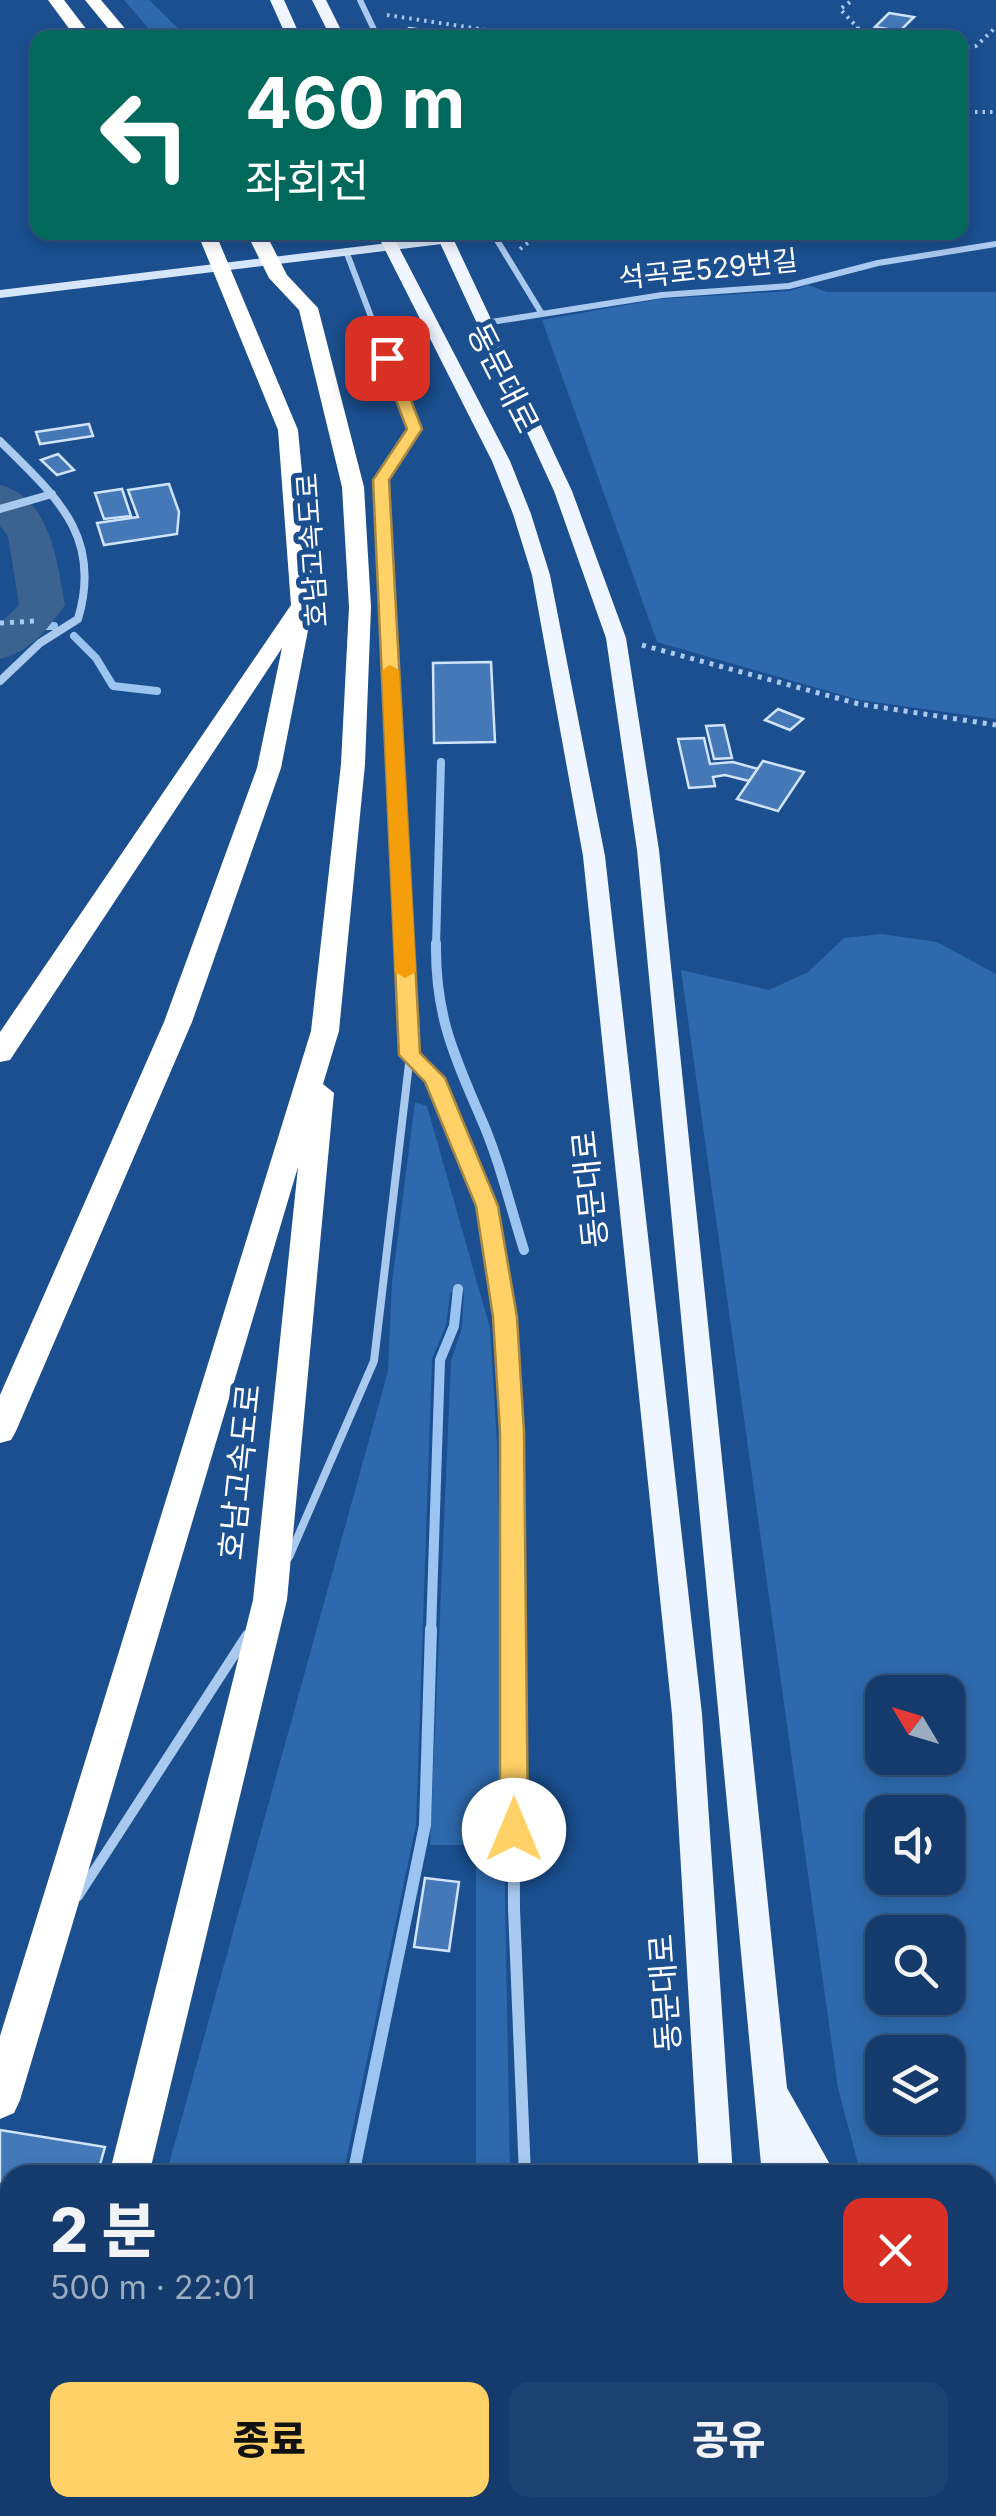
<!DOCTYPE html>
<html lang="ko">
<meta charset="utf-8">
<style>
body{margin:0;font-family:Inter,"Noto Sans KR",sans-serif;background:#1d4271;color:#f1f3f6;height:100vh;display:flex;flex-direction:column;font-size:38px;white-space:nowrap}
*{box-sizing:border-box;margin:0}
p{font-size:32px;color:#9dadc1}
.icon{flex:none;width:55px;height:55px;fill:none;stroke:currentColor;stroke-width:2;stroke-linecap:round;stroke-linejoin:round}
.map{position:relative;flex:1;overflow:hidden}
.panel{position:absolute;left:0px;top:2165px;width:998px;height:352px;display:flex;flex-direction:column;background:#143b6b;border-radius:30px 30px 0 0;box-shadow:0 5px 15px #0003,0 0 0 2px #33557e}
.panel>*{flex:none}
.guide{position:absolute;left:30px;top:30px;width:938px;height:210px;border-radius:20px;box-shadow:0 5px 15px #0003,0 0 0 2px #33557e;background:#00695c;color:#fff;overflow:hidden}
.needle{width:65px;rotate:308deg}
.fabs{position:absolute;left:865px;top:1675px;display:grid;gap:20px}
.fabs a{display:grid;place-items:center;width:100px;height:100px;border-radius:20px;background:#143b6b;box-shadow:0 5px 15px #0003,0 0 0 2px #33557e;font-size:50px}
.pin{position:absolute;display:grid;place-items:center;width:85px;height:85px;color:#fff;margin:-42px;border-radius:20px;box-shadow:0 5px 15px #0006}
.me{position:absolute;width:110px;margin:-55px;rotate:0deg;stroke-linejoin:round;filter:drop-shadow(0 0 8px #0008)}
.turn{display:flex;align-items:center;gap:35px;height:210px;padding:0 50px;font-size:45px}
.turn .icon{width:130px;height:130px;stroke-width:2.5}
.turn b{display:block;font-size:70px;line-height:85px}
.round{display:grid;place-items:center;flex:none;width:105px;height:105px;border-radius:20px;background:#1d4271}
.head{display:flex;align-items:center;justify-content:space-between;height:170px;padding:0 50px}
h1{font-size:60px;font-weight:800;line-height:75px}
.cta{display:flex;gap:20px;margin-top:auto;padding:20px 50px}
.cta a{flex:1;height:115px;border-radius:20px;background:#ffd166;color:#111;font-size:40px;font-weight:800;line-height:115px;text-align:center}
.cta a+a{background:#1d4271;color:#f1f3f6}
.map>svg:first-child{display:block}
.green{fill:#2e69ad;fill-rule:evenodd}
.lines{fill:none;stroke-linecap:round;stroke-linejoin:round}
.stream-far2{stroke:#9cc4f0;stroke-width:8}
.stream-far1{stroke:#9cc4f0;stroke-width:10}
.stream{stroke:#9cc4f0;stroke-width:12}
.river{fill:#3c6290;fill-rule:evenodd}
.building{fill:#4478b7;stroke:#cfe3fa;stroke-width:2.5}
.path-far1{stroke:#a9c9ee;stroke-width:4;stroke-dasharray:2.5 5;stroke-linecap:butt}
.path{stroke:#a9c9ee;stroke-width:5;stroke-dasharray:4 6;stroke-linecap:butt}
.lane-far1{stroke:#a9c9ee;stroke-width:8}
.lane{stroke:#a9c9ee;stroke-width:10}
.street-far3{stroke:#a9c9ee;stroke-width:6}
.street-far2{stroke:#a9c9ee;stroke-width:8}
.street-far1{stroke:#a9c9ee;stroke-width:10}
.street{stroke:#a9c9ee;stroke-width:12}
.secondary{fill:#d6e6fa;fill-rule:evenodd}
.primary{fill:#f0f6ff;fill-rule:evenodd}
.highway{fill:#fff;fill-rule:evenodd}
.route{fill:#ffd166;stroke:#a68842;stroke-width:2.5}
.slow{fill:#f59e0b}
.labels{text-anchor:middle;stroke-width:10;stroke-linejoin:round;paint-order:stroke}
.far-street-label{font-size:28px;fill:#fff;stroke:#1b4f8f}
.street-label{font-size:32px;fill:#fff;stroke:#1b4f8f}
</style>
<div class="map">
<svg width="996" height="2516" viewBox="0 0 996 2516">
<rect width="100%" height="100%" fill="#1b4f8f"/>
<!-- green -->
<g class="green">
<path d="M124,0H149L187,37H156Z"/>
<path d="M808,285L827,292H996V719L859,700L657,642L542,320L660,299L790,291Z"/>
<path d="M882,934L937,942L996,974V2247L988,2240V2175H861L838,2088L681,970L769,990L808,972L844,938ZM948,1692V1758H882V1692ZM948,1812V1878H882V1812ZM948,1932V1998H882V1932ZM948,2052V2118H882V2052Z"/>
<path d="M415,1102L427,1106L490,1328L497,1444L510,2175H476V1845H430L451,1361L462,1328L464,1291L450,1293L446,1325L432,1359L416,1825L343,2175H166L388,1371L392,1283Z"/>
<path d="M75,2508H273L271,2516H72Z"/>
</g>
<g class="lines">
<!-- stream-far2 -->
<g class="stream-far2">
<path d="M27,626H54"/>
<path d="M74,636L96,658L113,686L157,691"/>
<path d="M436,946L441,762"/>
</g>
<!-- stream-far1 -->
<g class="stream-far1">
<path d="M436,943C435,1014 453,1053 480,1116C499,1158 510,1206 524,1250"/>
<path d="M431,1632L440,1360L454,1326L458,1289"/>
</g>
<!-- stream -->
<g class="stream">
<path d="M353,2175L425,1825L431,1629"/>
<path d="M282,2516L284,2508"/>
</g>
<!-- river -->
<path class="river" d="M0,485C51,498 57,562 65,605C47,630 31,651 0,659V624L19,605L8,536L0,526Z"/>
</g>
<!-- building -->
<g class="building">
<path d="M889,13L914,17L900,31L875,27Z"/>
<path d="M409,28L444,33L440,38H400Z"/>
<path d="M89,424L93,436L40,444L36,432Z"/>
<path d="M58,454L74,470L57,475L41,460Z"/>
<path d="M169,484L179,512L177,534L104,545L97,523L138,517L128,490Z"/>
<path d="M122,489L131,516L104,519L95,493Z"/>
<path d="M491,662L495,742L434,743L433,663Z"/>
<path d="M778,709L803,719L790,730L765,720Z"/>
<path d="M724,725L732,758L714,759L706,726Z"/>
<path d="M704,738L710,764L733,762L758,769L749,781L725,775L713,777L715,786L689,788L678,739Z"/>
<path d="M763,761L804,772L778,811L737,799Z"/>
<path d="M425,1878L459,1882L449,1951L414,1947Z"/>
<path d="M0,2130L105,2147L97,2175H10V2256L0,2255Z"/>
</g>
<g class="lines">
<!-- path-far1 -->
<g class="path-far1">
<path d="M387,15L539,38"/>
<path d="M836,38L858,28L840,9L853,0"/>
<path d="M960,49L976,46L996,27"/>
<path d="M960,112H996"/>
<path d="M520,249L542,232"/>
</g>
<!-- path -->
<g class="path">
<path d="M0,623L36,621"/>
<path d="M642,645L859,704L996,725"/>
</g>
<!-- lane-far1 -->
<path class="lane-far1" d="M289,1557L374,1361L410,1055"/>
<!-- lane -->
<path class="lane" d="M78,1896L247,1635"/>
<!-- street-far3 -->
<g class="street-far3">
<path d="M360,0L378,38"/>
<path d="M346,251L408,414"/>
<path d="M542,314L662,295L789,286L878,263L996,244"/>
<path d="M485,323L542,314L492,232"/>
</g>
<!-- street-far2 -->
<g class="street-far2">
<path d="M0,441C55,496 103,535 78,619L40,643L0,681"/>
<path d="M0,509L52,494"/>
<path d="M404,946L381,480L414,429L407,411"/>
</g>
<!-- street-far1 -->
<path class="street-far1" d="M404,943L410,1055L434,1078L487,1206L505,1317L512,1432L513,1632"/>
<!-- street -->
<g class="street">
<path d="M513,1629L514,1909L525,2175"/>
<path d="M538,2508V2516"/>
</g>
<!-- secondary -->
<path class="secondary" d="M446,236L450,237V243L0,298V290Z"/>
<!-- primary -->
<g class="primary">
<path d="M270,0H284L301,38H287Z"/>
<path d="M312,0H326L345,38H331Z"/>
<path d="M376,232H391L510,461L531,514L550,575L605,856L702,1714L733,2175H699L672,1714L583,856L532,575L513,514L492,461Z"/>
<path d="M435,232H450L572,491L626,638L659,850L787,2088L836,2175H801L795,2165L796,2175H762L637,850L606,638L554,491Z"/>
<path d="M719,2508H755L756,2516H720Z"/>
<path d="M799,2508H835L836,2516H800Z"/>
<path d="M913,2508H949L951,2516H915Z"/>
</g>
<!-- highway -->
<g class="highway">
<path d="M48,0H64L93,38H76Z"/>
<path d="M85,0H101L133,38H116Z"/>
<path d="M197,232H215L298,430L314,600L281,768L192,1022L16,1431L11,1440L0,1443V1395L164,1022L257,768L282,648L10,1060L0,1062V1032L291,605L278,430Z"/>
<path d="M246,232H265L287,275L318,308L364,487L371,607L365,764L339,1031L323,1084L334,1093L287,1600L149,2175H109L253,1600L298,1167L20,2100L14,2113L0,2119V2036L311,1031L341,764L349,607L342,487L299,310L269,278Z"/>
<path d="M25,2508H69L67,2516H23Z"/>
</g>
</g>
<!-- route -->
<path class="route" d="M387,353L395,358L422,429L389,480L420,1053L445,1078L498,1206L517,1317L524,1432L528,1830L524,1838L514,1842L504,1838L500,1830V1432L493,1317L476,1206L425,1082L399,1055L373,480L407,429L380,358Z"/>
<!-- slow -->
<path class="slow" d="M390,665L399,670L416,972L405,978L395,972L382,670Z"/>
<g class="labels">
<!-- far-street labels -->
<g class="far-street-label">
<text transform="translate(708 269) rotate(-6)" y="10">석곡로529번길</text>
<text transform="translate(312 550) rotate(-94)" y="10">호남고속도로</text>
</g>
<!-- street labels -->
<g class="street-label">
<text transform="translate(503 378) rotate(63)" y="11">동문대로</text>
<text transform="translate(590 1189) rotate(-96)" y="11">동문대로</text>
<text transform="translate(240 1472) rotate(-84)" y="11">호남고속도로</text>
<text transform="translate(665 1993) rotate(-94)" y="11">동문대로</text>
</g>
</g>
</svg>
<div class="fabs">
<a><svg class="needle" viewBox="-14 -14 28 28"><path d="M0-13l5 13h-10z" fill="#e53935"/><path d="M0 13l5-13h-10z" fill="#9dadc1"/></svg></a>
<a><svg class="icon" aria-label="sound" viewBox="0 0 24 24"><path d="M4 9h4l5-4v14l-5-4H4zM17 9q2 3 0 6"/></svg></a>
<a><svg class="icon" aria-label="search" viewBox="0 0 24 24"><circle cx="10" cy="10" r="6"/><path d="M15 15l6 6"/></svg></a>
<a><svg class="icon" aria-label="layers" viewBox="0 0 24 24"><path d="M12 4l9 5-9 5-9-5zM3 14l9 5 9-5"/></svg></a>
</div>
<div class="pin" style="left:387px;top:358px;background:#d93025"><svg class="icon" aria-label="arrive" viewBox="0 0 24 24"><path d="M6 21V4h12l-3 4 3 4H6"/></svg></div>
<svg class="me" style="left:514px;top:1830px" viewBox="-20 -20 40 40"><circle r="19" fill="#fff"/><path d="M0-13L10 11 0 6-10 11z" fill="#ffd166"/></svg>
<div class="guide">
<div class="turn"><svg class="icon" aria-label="left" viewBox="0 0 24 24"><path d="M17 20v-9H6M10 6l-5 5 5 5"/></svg><div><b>460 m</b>좌회전</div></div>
</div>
<section class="panel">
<div class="head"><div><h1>2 분</h1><p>500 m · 22:01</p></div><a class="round" style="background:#d93025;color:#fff"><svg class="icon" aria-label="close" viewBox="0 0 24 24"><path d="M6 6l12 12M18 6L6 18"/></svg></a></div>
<div class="cta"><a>종료</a><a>공유</a></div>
</section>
</div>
